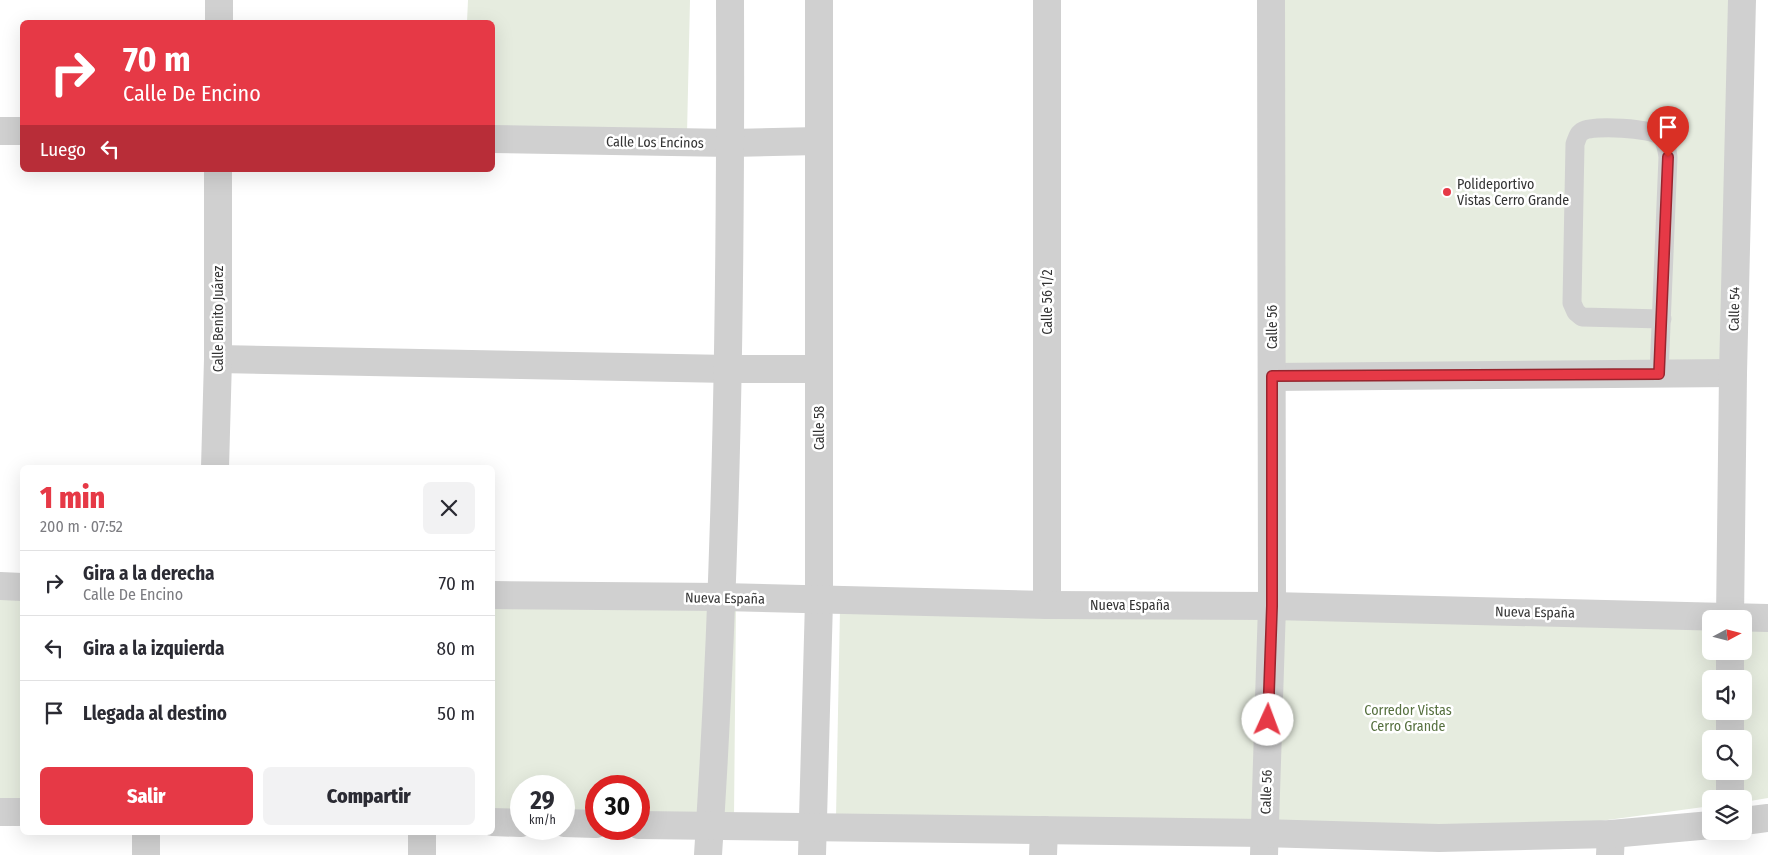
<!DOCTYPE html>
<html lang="es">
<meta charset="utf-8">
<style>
body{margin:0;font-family:"Fira Sans Condensed",sans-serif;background:#f2f2f3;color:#2b2b33;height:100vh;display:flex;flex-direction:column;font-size:19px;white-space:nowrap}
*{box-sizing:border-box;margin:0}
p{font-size:16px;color:#7c7c81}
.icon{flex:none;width:28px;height:28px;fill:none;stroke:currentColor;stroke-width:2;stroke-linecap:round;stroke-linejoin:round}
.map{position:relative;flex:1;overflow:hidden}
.drawer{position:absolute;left:20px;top:465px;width:475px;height:370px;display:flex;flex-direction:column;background:#fff;border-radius:8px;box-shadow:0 5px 20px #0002}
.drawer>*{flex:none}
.banner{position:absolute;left:20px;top:20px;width:475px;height:152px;border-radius:8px;box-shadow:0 5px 20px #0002;background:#e63946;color:#fff;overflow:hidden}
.needle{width:32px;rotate:83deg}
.controls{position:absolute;left:1702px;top:610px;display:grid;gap:10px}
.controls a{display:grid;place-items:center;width:50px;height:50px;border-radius:8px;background:#fff;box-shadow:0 5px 20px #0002;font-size:25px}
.speed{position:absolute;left:510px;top:775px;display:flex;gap:10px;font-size:25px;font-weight:700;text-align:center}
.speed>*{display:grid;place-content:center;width:65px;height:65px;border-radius:50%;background:#fff;box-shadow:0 5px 20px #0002;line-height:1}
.speed small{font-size:12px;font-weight:400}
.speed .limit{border:8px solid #d22;background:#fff;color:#111}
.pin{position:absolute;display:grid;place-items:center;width:42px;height:42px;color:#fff;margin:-51px -21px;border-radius:50% 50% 50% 0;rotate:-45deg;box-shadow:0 0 5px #0007}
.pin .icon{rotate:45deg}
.me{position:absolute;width:55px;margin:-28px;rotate:2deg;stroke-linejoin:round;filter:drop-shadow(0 0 4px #0008)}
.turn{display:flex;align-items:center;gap:18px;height:105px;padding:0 20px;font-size:22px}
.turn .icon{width:65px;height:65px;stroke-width:2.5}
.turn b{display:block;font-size:35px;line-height:42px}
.then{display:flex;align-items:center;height:48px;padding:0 20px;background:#0003;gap:10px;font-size:19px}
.round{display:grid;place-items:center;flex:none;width:52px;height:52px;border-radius:8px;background:#f2f2f3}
.head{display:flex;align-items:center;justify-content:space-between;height:85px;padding:0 20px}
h1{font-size:30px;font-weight:800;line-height:38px;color:#e63946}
.cta{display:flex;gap:10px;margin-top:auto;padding:10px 20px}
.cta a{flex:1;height:58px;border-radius:8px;background:#e63946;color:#fff;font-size:20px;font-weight:800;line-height:58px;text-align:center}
.cta a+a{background:#f2f2f3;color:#2b2b33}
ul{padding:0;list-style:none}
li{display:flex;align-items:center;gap:15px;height:65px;padding:0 20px;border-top:1px solid #e1e1e2}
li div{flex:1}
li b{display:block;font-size:19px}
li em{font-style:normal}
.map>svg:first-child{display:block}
.green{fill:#e6ecdf}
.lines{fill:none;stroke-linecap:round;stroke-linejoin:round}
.service{stroke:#d0d0d0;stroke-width:19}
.minor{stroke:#d0d0d0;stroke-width:28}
.tertiary{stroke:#d0d0d0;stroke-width:28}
.route-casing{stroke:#96252e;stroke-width:12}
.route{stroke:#e63946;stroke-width:9}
.poi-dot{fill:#e63946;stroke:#fff;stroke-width:2}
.labels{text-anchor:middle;stroke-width:5;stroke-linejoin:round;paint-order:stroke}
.street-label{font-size:14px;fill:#333;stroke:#fff}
.poi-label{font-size:14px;fill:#333;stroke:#fff;text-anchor:start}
.park-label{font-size:14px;fill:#56703f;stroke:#fff}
</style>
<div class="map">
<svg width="1768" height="855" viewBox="0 0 1768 855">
<rect width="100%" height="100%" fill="#fff"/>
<!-- green -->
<g class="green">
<path d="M468,0H690L687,134L493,129L492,22H467Z"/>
<path d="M1274,0H1737L1736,361L1272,365Z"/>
<path d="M0,590H22V808L0,807Z"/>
<path d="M493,599L736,601L734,819L639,816V786H596V814L564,813V786H521V812L493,811Z"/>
<path d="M1277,600L1267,826L836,818L840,608Z"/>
<path d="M1284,601L1711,619V651H1729V679H1711V711H1730V739H1711V771H1730V799H1711V806L1585,823L1274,827Z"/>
<path d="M1744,622H1768V798L1744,802Z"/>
</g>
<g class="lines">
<!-- service -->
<path class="service" d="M1659,374L1668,157C1667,150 1666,141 1660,136C1651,128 1593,125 1583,131C1578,133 1577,139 1575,144L1572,303L1576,312L1582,317L1662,319"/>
<!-- minor -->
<g class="minor">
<path d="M219,22V0"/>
<path d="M0,131H22"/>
<path d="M492,139L731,143L818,141"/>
<path d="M218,359L729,369H819"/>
<path d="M1272,377L1733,373"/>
<path d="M215,468L218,359V170"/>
<path d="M1047,605V0"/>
<path d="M1730,619L1733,373L1742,0"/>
<path d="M1730,679V651"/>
<path d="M1730,739V711"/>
<path d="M1730,799V771"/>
<path d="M146,855V832"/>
<path d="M422,855V832"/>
<path d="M708,855C727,570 731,285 730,0"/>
<path d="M812,855L819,601V0"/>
<path d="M1043,855L1044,830"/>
<path d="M1264,855L1272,606L1271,0"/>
<path d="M1610,855L1611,834"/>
</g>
<!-- tertiary -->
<g class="tertiary">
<path d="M0,586L22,587"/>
<path d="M492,595L722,597L1047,605L1272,606L1768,618"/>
<path d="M0,812H22"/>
<path d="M1744,821L1768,818"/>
<path d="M492,822L521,823"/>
<path d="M564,823L596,824"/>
<path d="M639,825L1264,833L1439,838L1611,834L1711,825"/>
</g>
</g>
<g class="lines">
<!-- route casing -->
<g class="route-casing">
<path id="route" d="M1268,720L1272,606V376L1659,374L1668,157"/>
</g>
<!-- route -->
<use href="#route" class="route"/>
</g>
<!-- markers -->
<circle class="poi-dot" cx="1447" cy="192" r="5"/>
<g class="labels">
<!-- street labels -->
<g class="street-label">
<text transform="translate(655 142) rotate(1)" y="5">Calle Los Encinos</text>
<text transform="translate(1047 302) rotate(-90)" y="5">Calle 56 1/2</text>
<text transform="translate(1734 309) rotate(-89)" y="5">Calle 54</text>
<text transform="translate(218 319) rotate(-90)" y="5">Calle Benito Juárez</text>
<text transform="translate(1272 327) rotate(-90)" y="5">Calle 56</text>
<text transform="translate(819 428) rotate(-90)" y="5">Calle 58</text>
<text transform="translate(725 598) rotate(1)" y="5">Nueva España</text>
<text x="1130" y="610">Nueva España</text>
<text transform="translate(1535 612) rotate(1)" y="5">Nueva España</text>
<text transform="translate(1266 792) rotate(-88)" y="5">Calle 56</text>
</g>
<!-- poi labels -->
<g class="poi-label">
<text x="1457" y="189">Polideportivo<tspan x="1457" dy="16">Vistas Cerro Grande</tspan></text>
</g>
<!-- park labels -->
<g class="park-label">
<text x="1408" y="715">Corredor Vistas<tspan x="1408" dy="16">Cerro Grande</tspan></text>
</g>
</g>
</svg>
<div class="controls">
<a><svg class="needle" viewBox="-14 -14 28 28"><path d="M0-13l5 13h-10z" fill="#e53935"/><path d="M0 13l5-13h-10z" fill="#7c7c81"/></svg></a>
<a><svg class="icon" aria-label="sound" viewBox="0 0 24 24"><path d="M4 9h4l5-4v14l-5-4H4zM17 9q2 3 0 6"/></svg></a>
<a><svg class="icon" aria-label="search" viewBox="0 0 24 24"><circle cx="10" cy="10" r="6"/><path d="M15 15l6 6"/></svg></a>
<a><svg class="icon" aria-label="layers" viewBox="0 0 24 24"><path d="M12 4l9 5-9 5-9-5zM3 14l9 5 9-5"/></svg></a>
</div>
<div class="speed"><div>29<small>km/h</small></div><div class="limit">30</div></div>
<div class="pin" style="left:1668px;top:157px;background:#d93025"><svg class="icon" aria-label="arrive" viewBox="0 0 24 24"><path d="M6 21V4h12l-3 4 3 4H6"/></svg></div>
<svg class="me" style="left:1268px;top:720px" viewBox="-20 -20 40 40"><circle r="19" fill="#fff"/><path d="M0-13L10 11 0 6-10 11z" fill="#e63946"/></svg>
<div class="banner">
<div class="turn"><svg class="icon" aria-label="right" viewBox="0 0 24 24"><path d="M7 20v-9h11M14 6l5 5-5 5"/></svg><div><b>70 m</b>Calle De Encino</div></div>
<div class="then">Luego<svg class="icon" aria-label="left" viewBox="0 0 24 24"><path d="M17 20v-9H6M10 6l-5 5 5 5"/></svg></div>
</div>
<section class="drawer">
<div class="head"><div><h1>1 min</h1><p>200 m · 07:52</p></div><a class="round"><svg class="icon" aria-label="close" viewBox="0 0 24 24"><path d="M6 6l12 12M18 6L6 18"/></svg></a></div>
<ul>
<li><svg class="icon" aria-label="right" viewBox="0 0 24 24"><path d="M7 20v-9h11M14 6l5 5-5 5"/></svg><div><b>Gira a la derecha</b><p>Calle De Encino</p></div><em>70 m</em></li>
<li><svg class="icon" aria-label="left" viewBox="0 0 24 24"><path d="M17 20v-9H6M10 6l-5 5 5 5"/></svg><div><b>Gira a la izquierda</b></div><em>80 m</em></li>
<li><svg class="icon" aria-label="arrive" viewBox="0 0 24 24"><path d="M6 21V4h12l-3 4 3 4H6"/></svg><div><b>Llegada al destino</b></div><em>50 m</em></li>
</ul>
<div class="cta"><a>Salir</a><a>Compartir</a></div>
</section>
</div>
